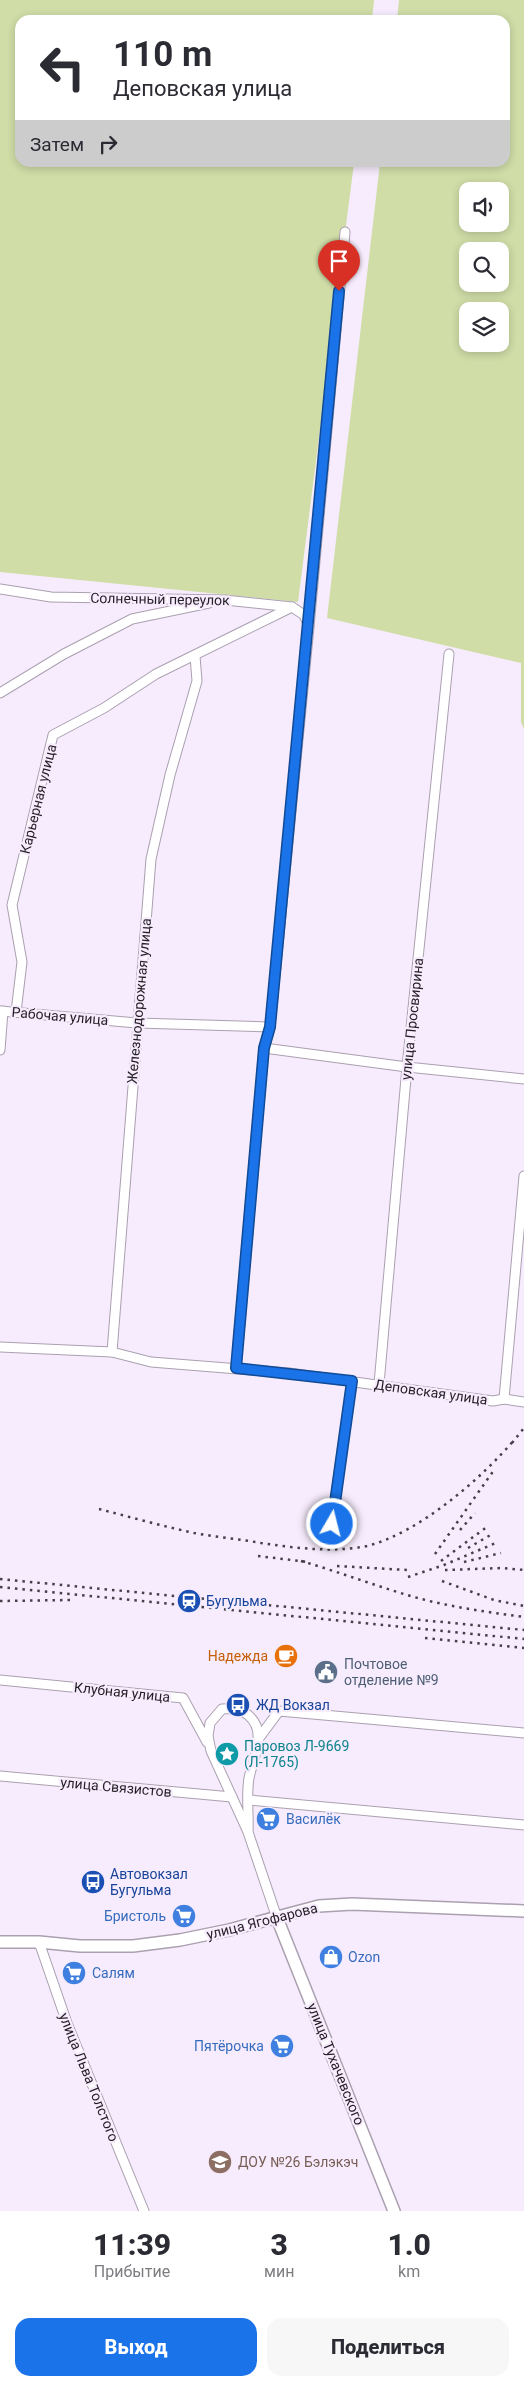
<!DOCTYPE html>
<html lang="ru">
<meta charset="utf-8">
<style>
body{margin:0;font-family:Roboto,sans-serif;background:#f7f7f7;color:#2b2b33;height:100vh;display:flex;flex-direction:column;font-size:19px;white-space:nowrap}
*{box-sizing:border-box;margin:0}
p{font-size:16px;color:#7c7c81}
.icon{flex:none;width:28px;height:28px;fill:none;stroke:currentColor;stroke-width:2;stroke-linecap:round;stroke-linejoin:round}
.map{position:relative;height:2211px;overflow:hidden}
.details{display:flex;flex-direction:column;background:#fff;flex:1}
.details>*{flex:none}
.top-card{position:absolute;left:15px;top:15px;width:495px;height:152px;border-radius:15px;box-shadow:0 2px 8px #0003;background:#fff;color:#2b2b33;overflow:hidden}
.controls{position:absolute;left:459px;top:182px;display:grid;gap:10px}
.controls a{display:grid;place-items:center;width:50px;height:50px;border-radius:10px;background:#fff;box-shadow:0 2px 8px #0003;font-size:25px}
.pin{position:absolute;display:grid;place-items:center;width:42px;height:42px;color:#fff;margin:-51px -21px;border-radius:50% 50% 50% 0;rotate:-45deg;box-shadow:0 0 5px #0007}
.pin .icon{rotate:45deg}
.me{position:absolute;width:55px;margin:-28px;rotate:8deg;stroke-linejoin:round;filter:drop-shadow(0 0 4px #0008)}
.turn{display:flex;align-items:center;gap:18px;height:105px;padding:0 15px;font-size:22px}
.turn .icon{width:65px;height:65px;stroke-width:2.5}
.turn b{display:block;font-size:35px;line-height:42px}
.then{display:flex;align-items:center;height:48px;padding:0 15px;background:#0003;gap:10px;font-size:19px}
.eta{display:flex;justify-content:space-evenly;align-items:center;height:85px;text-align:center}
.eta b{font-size:30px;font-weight:800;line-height:35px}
.action{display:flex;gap:10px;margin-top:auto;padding:10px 15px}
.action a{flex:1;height:58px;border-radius:15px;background:#1a73e8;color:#fff;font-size:20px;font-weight:800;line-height:58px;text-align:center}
.action a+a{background:#f7f7f7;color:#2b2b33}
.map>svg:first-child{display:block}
.green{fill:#d0dda7;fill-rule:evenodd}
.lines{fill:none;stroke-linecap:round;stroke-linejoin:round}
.minor-casing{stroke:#aaa0b0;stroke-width:11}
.major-casing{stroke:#aaa0b0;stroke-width:14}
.minor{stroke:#fff;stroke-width:9}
.major{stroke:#fff;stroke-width:11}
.rail{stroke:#454048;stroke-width:2.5;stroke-dasharray:2.5 5;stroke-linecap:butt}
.route-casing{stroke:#114b97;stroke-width:12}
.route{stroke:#1a73e8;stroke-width:9}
.labels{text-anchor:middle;stroke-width:4.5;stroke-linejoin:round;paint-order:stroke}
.street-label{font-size:14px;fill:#231f25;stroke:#f7ecfd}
.transit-label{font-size:14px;fill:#164399;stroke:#f7ecfd;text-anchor:start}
.food-label{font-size:14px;fill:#c56008;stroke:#f7ecfd;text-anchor:end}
.service-label{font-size:14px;fill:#4e5e75;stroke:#f7ecfd;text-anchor:start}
.culture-label{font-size:14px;fill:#0d838f;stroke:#f7ecfd;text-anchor:start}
.shop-label{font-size:14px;fill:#366cbe;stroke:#f7ecfd;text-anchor:start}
.education-label{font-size:14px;fill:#785e54;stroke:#f7ecfd;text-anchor:start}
</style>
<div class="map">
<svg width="524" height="2211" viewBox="0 0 524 2211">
<rect width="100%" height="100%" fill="#f7ecfd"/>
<!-- green -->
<g class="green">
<path d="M0,0H374L372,20H20V162L354,163L298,602L0,572Z"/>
<path d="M399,0H524V729L521,722V663L327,618L380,163L505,162V20H397ZM468,191H500V224H468ZM468,251H500V284H468ZM468,311H500V344H468Z"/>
</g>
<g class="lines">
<!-- minor casing -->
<g class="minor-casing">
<g id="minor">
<path d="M0,589L51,597L225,600L292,607L304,615L309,626"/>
<path d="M0,693L64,654L132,619L209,603"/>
<path d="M0,1011L137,1023L270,1027"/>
<path d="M16,1012L22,962L12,905L53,735L104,708L156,674L292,607"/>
<path d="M264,1048L407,1067L524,1079"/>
<path d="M0,1050L3,1011"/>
<path d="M0,1347L112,1352L151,1362L289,1373L493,1401L504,1399L524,1402"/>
<path d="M112,1352L151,859L170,775L197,681L195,656"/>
<path d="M236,1368L264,1048L270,1027L309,627L345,232"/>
<path d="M379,1384L407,1067L449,654"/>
<path d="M504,1399L524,1176"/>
<path d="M332,1523L352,1381"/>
<path d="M0,1680L183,1698L207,1742"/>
<path d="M259,1738L279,1711L524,1733"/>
<path d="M0,1776L232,1797"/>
<path d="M249,1800L524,1825"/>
<path d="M248,1832C249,1815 246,1795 249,1778C253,1758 268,1731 248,1715C241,1709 232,1708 222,1709L210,1723L208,1736L211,1751L248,1832L277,1918"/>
<path d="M39,1942L67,2023L144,2211"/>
</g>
</g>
<!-- major casing -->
<g class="major-casing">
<g id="major">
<path d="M277,1918L394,2211"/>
<path d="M0,1942H39L80,1946H133L180,1940L229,1930L319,1906L352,1904L524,1911"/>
</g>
</g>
<!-- minor -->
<use href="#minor" class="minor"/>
<!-- major -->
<use href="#major" class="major"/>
<!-- rail -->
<g class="rail">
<path d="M512,1443L524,1428"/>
<path d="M99,1509C130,1517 162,1526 194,1533C216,1537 239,1539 261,1543C296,1548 332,1553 367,1546C419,1533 481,1479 515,1439"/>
<path d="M460,1530L475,1513"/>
<path d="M468,1548L494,1533"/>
<path d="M435,1554L494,1470"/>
<path d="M258,1556L308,1562"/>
<path d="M301,1561C339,1572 376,1586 414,1597C450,1607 487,1612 524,1617"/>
<path d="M441,1561L488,1526"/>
<path d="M464,1562L501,1553"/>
<path d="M337,1566L407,1570"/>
<path d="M445,1570L502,1568L524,1570"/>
<path d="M408,1577L444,1565L498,1542"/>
<path d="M0,1579L524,1630"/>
<path d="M442,1581L494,1600L524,1606"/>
<path d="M0,1587L524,1639"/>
<path d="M0,1601L71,1600"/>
<path d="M425,1638L524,1648"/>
</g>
</g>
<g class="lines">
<!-- route casing -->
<g class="route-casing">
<path id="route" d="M332,1524L352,1381L236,1368L264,1048L270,1027L339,291"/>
</g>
<!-- route -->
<use href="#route" class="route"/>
</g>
<!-- icons -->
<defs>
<g id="station-disc" transform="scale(1.25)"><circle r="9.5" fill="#1a4fb4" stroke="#f7ecfd"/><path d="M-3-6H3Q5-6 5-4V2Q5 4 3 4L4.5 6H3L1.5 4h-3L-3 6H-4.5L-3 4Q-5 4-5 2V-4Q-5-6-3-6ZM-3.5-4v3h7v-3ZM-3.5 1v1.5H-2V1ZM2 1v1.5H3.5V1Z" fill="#fff"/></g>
<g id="cafe-disc" transform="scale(1.25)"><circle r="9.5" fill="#e8710a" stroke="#f7ecfd"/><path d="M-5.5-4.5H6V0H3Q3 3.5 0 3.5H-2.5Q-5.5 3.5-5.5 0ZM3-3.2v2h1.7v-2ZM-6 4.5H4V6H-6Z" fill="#fff"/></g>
<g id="civic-disc" transform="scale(1.25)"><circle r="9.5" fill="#5c6f8a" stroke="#f7ecfd"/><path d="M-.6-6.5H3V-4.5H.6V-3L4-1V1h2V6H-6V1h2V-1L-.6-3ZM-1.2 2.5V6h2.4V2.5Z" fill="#fff"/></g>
<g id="bus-disc" transform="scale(1.25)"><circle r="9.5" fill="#1a4fb4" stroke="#f7ecfd"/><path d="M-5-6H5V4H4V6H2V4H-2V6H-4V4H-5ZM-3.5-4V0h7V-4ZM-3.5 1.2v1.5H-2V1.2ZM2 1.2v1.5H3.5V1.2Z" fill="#fff"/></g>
<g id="sight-disc" transform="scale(1.25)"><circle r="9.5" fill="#0f9aa8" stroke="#f7ecfd"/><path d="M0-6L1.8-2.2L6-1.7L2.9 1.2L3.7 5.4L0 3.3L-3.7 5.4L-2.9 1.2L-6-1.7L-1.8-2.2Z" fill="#fff"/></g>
<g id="supermarket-disc" transform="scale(1.25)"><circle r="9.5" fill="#3f7fe0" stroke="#f7ecfd"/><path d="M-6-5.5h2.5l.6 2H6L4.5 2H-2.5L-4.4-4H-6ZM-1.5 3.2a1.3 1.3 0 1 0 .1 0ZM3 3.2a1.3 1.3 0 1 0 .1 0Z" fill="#fff"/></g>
<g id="shop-disc" transform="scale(1.25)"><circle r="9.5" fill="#3f7fe0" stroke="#f7ecfd"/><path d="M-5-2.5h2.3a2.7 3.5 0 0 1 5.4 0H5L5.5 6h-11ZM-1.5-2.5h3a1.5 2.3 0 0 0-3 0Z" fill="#fff"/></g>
<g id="school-disc" transform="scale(1.25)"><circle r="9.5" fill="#8d6e63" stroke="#f7ecfd"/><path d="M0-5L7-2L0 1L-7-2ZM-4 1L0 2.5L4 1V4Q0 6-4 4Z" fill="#fff"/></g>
</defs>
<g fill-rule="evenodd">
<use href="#station-disc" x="189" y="1601"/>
<use href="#cafe-disc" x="286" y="1656"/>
<use href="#civic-disc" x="326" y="1672"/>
<use href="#bus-disc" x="238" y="1705"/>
<use href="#sight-disc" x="227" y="1754"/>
<use href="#supermarket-disc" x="268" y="1819"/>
<use href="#bus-disc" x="93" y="1882"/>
<use href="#supermarket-disc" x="184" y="1916"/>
<use href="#shop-disc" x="331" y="1957"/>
<use href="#supermarket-disc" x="74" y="1973"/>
<use href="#supermarket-disc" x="282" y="2046"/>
<use href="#school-disc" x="220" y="2162"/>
</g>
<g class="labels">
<!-- street labels -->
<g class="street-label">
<text transform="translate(160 599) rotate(1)" y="5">Солнечный переулок</text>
<text transform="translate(38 799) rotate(-76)" y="5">Карьерная улица</text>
<text transform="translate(139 1001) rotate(-85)" y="5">Железнодорожная улица</text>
<text transform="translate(60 1016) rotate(5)" y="5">Рабочая улица</text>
<text transform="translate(412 1019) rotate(-84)" y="5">улица Просвирина</text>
<text transform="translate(431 1392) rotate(8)" y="5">Деповская улица</text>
<text transform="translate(122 1692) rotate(6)" y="5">Клубная улица</text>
<text transform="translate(116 1787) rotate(5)" y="5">улица Связистов</text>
<text transform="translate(262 1921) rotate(-14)" y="5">улица Ягофарова</text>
<text transform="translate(336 2064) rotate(68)" y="5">улица Тухачевского</text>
<text transform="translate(89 2077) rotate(68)" y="5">улица Льва Толстого</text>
</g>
<!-- transit labels -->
<g class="transit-label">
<text x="206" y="1606">Бугульма</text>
<text x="256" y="1710">ЖД Вокзал</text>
<text x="110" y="1879">Автовокзал<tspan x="110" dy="16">Бугульма</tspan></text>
</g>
<!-- food labels -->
<g class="food-label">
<text x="268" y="1661">Надежда</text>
</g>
<!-- service labels -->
<g class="service-label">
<text x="344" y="1669">Почтовое<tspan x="344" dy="16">отделение №9</tspan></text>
</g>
<!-- culture labels -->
<g class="culture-label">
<text x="244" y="1751">Паровоз Л-9669<tspan x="244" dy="16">(Л-1765)</tspan></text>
</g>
<!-- shop labels -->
<g class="shop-label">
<text x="286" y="1824">Василёк</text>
<text x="166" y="1921" text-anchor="end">Бристоль</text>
<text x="348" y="1962">Ozon</text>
<text x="92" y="1978">Салям</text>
<text x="264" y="2051" text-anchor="end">Пятёрочка</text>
</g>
<!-- education labels -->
<g class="education-label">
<text x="238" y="2167">ДОУ №26 Бэлэкэч</text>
</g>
</g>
</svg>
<div class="controls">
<a><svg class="icon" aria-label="sound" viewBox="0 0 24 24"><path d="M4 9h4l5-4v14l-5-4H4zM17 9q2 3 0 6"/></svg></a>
<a><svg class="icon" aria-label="search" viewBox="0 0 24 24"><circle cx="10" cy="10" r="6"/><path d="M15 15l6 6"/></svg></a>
<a><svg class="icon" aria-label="layers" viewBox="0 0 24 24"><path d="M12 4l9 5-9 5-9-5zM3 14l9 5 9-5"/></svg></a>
</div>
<div class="pin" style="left:339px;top:291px;background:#d93025"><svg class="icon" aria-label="arrive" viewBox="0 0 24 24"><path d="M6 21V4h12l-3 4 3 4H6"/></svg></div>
<svg class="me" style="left:332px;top:1524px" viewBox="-20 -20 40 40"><circle r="17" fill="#1a73e8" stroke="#fff" stroke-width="3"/><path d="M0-11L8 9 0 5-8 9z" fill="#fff"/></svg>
<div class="top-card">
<div class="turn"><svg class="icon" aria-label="left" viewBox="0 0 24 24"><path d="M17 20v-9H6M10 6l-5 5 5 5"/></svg><div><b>110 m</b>Деповская улица</div></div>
<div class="then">Затем<svg class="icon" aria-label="right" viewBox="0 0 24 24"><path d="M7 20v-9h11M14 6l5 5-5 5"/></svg></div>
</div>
</div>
<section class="details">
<div class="eta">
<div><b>11:39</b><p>Прибытие</p></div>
<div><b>3</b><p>мин</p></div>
<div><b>1.0</b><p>km</p></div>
</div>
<div class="action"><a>Выход</a><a>Поделиться</a></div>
</section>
